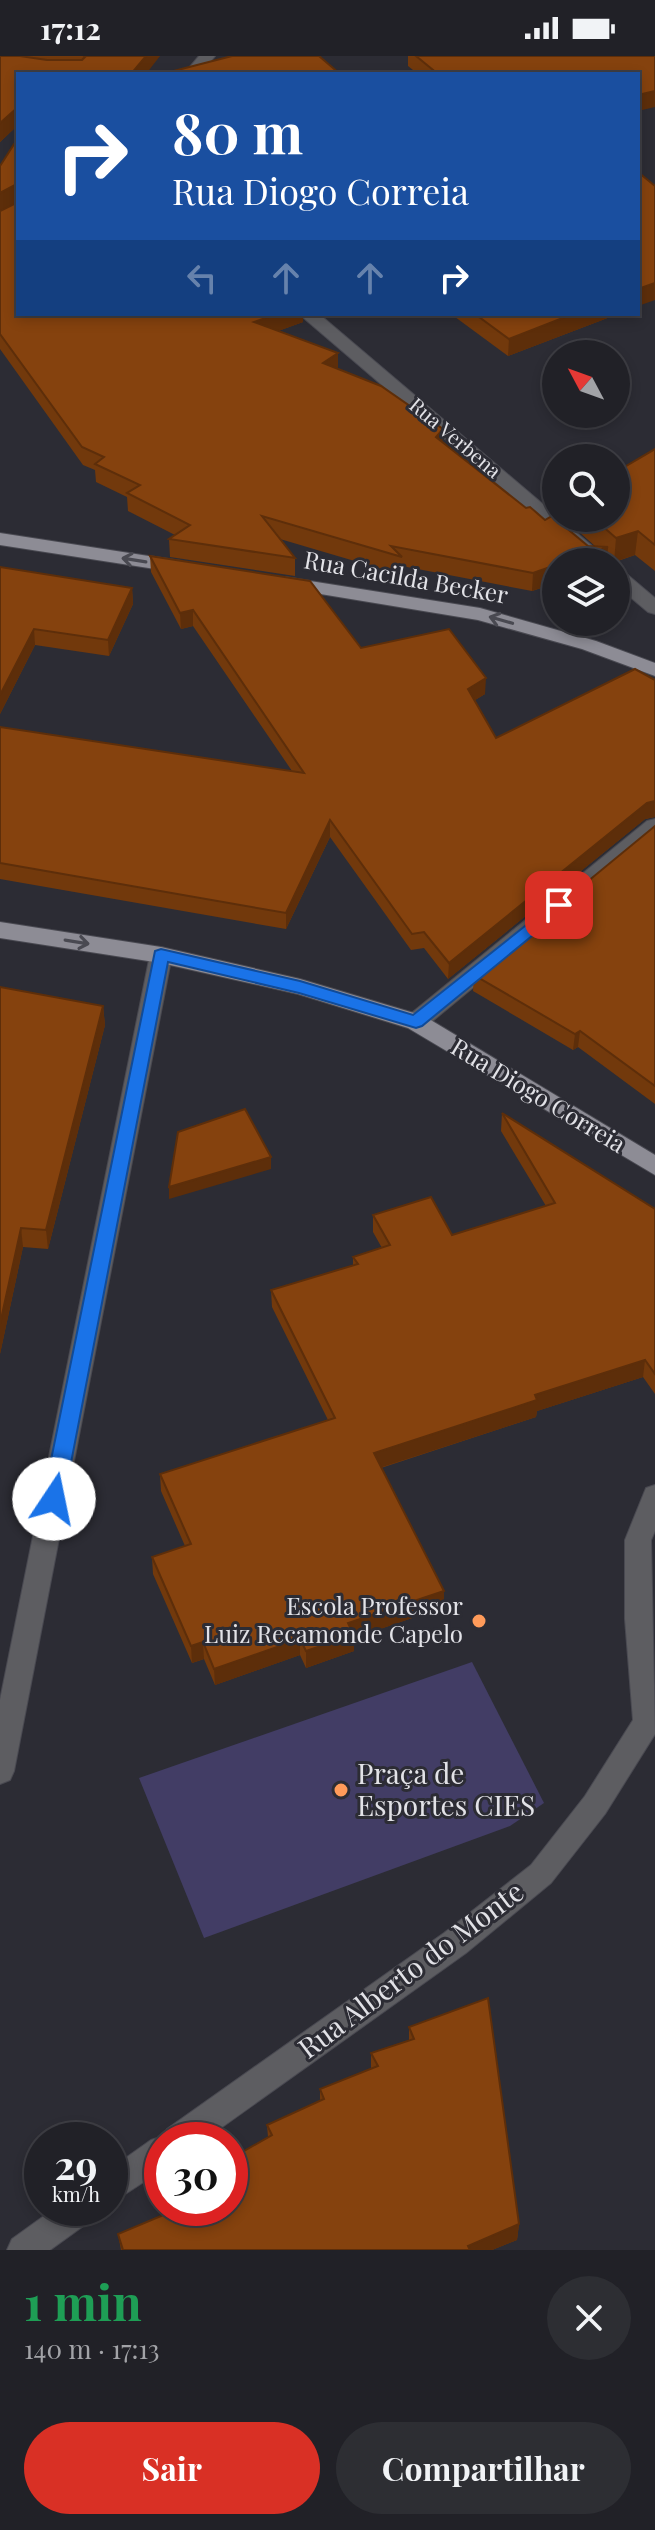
<!DOCTYPE html>
<html lang="pt">
<meta charset="utf-8">
<style>
body{margin:0;font-family:"Playfair Display",serif;background:#2d2e33;color:#f1f3f6;height:100vh;display:flex;flex-direction:column;font-size:30px;white-space:nowrap}
*{box-sizing:border-box;margin:0}
p{font-size:26px;color:#a2a3a7}
.icon{flex:none;width:44px;height:44px;fill:none;stroke:currentColor;stroke-width:2;stroke-linecap:round;stroke-linejoin:round}
.map{position:relative;height:2194px;overflow:hidden}
.details{display:flex;flex-direction:column;background:#212127;flex:1}
.details>*{flex:none}
.hud{position:absolute;left:16px;top:16px;width:624px;height:244px;border-radius:0px;box-shadow:0 4px 12px #0003,0 0 0 2px #3e3e44;background:#1a4fa0;color:#fff;overflow:hidden}
.needle{width:52px;rotate:311deg}
.fabs{position:absolute;left:542px;top:284px;display:grid;gap:16px}
.fabs a{display:grid;place-items:center;width:88px;height:88px;border-radius:50%;background:#212127;box-shadow:0 4px 12px #0003,0 0 0 2px #3e3e44;font-size:40px}
.speed{position:absolute;left:24px;top:2066px;display:flex;gap:16px;font-size:40px;font-weight:700;text-align:center}
.speed>*{display:grid;place-content:center;width:104px;height:104px;border-radius:50%;background:#212127;box-shadow:0 4px 12px #0003,0 0 0 2px #3e3e44;line-height:1}
.speed small{font-size:20px;font-weight:400}
.speed .limit{border:12px solid #d22;background:#fff;color:#111}
.pin{position:absolute;display:grid;place-items:center;width:68px;height:68px;color:#fff;margin:-34px;border-radius:16px;box-shadow:0 4px 12px #0006}
.me{position:absolute;width:88px;margin:-44px;rotate:11deg;stroke-linejoin:round;filter:drop-shadow(0 0 6px #0008)}
.turn{display:flex;align-items:center;gap:28px;height:168px;padding:0 24px;font-size:36px}
.turn .icon{width:104px;height:104px;stroke-width:2.5}
.turn b{display:block;font-size:56px;line-height:68px}
.lanes{display:flex;align-items:center;height:76px;padding:0 24px;background:#0003;justify-content:center;gap:40px;direction:ltr}
.lanes .off{opacity:.35}
.round{display:grid;place-items:center;flex:none;width:84px;height:84px;border-radius:42px;background:#2d2e33}
.summary{display:flex;align-items:center;justify-content:space-between;height:136px;padding:0 24px}
h1{font-size:48px;font-weight:700;line-height:60px;color:#1e9e55}
.action{display:flex;gap:16px;margin-top:auto;padding:16px 24px}
.action a{flex:1;height:92px;border-radius:48px;background:#d93025;color:#fff;font-size:32px;font-weight:700;line-height:92px;text-align:center}
.action a+a{background:#2d2e33;color:#f1f3f6}
.status{display:flex;justify-content:space-between;align-items:center;height:56px;padding:0 40px;background:#212127;direction:ltr}
.status svg{height:22px;fill:currentColor}
.map>svg:first-child{display:block}
.green{fill:#423d65}
.lines{fill:none;stroke-linecap:round;stroke-linejoin:round}
.minor-casing{stroke:#494951;stroke-width:2}
.major-casing{stroke:#494951;stroke-width:2}
.minor{fill:#5d5d61;fill-rule:evenodd}
.major{fill:#8d8c95;fill-rule:evenodd}
.wall{fill:#72390c}
.shaded-wall{fill:#5d2e0a}
.building{fill:#85420e;stroke:#5d2e0a;stroke-width:2}
.oneway{stroke:#494951}
.route{fill:#1a73e8;stroke:#114b97;stroke-width:2}
.poi-dot{fill:#ff9b5a;stroke:#2c2c34;stroke-width:3}
.labels{text-anchor:middle;stroke-width:6;stroke-linejoin:round;paint-order:stroke}
.far-street-label{font-size:20px;fill:#e2e2e7;stroke:#2c2c34}
.street-label{font-size:24px;fill:#e2e2e7;stroke:#2c2c34}
.poi-label{font-size:24px;fill:#e2e2e7;stroke:#2c2c34;text-anchor:end}
.near-poi-label{font-size:28px;fill:#e2e2e7;stroke:#2c2c34;text-anchor:start}
.near-street-label{font-size:28px;fill:#e2e2e7;stroke:#2c2c34}
</style>
<div class="status"><b>17:12</b><svg viewBox="0 0 49 12"><path d="M0 12V9h3v3zM5 12V6h3v6zM10 12V3h3v9zM15 12V0h3v12zM26 1h20v11H26zM47 4h2v5h-2z"/></svg></div>
<div class="map">
<svg width="655" height="2194" viewBox="0 0 655 2194">
<rect width="100%" height="100%" fill="#2c2c34"/>
<!-- green -->
<path class="green" d="M472,1606L544,1747L510,1770L204,1882L139,1722Z"/>
<g class="lines">
<!-- minor casing -->
<g class="minor-casing">
<g id="minor">
<path d="M199,0H215L200,18H184Z"/>
<path d="M299,258H319L611,506H589Z"/>
<path d="M616,513L623,515L655,542V558L648,556L616,529Z"/>
<path d="M655,763V781L424,972H408L405,966L408,960L647,765Z"/>
<path d="M161,891L169,894L172,899L14,1715L10,1724L0,1728V1644L150,899L153,894Z"/>
<path d="M655,1429V1475L651,1484L655,1678L605,1758L551,1827L466,1897L204,2084H162V2114L110,2148V2113L151,2084L164,2080L167,2073L444,1877L531,1809L585,1740L633,1664L625,1563V1484L646,1432Z"/>
<path d="M55,2152H98L93,2163L50,2194H7L12,2183Z"/>
</g>
</g>
<!-- major casing -->
<g class="major-casing">
<g id="major">
<path d="M0,477L181,505L191,511L181,517L0,489Z"/>
<path d="M285,521L480,552L596,585L655,607V620L582,593L478,564L278,531L275,527L278,523Z"/>
<path d="M0,866L161,891L300,923L424,960L655,1099V1119L408,972L298,938L161,907L0,882Z"/>
</g>
</g>
<!-- minor -->
<use href="#minor" class="minor"/>
<!-- major -->
<use href="#major" class="major"/>
</g>
<!-- wall -->
<g class="wall">
<path d="M0,0H160L18,18V69L0,86Z"/>
<path d="M408,0H655L638,18H418L408,10Z"/>
<path d="M18,82V258L303,266L278,275L338,313L443,373L442,386L526,452L588,490L596,491L569,467L570,462H616L655,393V515L635,499L615,506H613L607,501V506H556V527L532,535L402,510V519L280,483L295,502V520L170,501L169,483L175,479L128,455L127,441L96,426L95,414L83,409L0,293V155L17,147L0,155Z"/>
<path d="M451,258H618L508,300Z"/>
<path d="M150,500L361,592L485,638L475,644L496,682L655,624V761L645,763L448,923L424,892L411,894L330,781L286,873L0,823V671L292,715L193,570L181,573L151,516Z"/>
<path d="M0,511L132,532L133,548L109,600L35,589L0,658Z"/>
<path d="M655,770V1048L578,991L573,994L473,935L474,919Z"/>
<path d="M0,931L103,950L105,969L48,1193L23,1191L0,1298Z"/>
<path d="M502,1057L655,1153V1338L643,1321L537,1355L536,1361L381,1412L444,1551L354,1582V1595L306,1612L300,1599L215,1629L204,1603L192,1607L153,1518L152,1501L185,1490L161,1435L160,1418L328,1364L272,1251L271,1234L353,1209V1201L382,1192L373,1176V1159L452,1179L546,1150L501,1075Z"/>
<path d="M409,1971L519,2168L517,2184L492,2194H121L118,2178L230,2152L268,2081L267,2069L320,2045V2033L371,2013V1997L409,1984Z"/>
</g>
<!-- shaded-wall -->
<g class="shaded-wall">
<path d="M146,0H160L146,18H131Z"/>
<path d="M655,35V51L638,55V39Z"/>
<path d="M18,51V69L0,86V67Z"/>
<path d="M15,129L17,146L0,155V137Z"/>
<path d="M655,227V244L638,250V233Z"/>
<path d="M277,258H303V266L254,284V266Z"/>
<path d="M573,258H618L508,300L509,283Z"/>
<path d="M338,297V314L323,307Z"/>
<path d="M443,373L442,391L436,381Z"/>
<path d="M638,475L635,499L614,506L616,482Z"/>
<path d="M608,491L607,506H565Z"/>
<path d="M556,509V527L532,535L533,517Z"/>
<path d="M132,532L133,548L109,600L108,584Z"/>
<path d="M193,554V570L181,573L180,557Z"/>
<path d="M34,573L35,589L0,658V639Z"/>
<path d="M486,622L485,638L467,649L468,633Z"/>
<path d="M655,745V761L645,763L448,923L449,907L647,747Z"/>
<path d="M330,764V781L286,873V857Z"/>
<path d="M103,950L105,969L48,1193L46,1174Z"/>
<path d="M580,975L578,991L573,994L575,978Z"/>
<path d="M271,1101V1113L169,1143V1131Z"/>
<path d="M21,1172L23,1191L0,1298V1268Z"/>
<path d="M645,1304L643,1321L537,1355L536,1361L373,1414L374,1397L535,1339Z"/>
<path d="M444,1535V1551L354,1582V1595L306,1612V1595L348,1567Z"/>
<path d="M300,1583V1599L215,1629L214,1613Z"/>
<path d="M203,1586L204,1603L192,1607L191,1590Z"/>
<path d="M519,2168L517,2184L492,2194H467L468,2190Z"/>
</g>
<!-- building -->
<g class="building">
<path d="M0,0H20L47,4H82L85,1L84,0H146L131,18H18V51L0,67Z"/>
<path d="M232,0H319L340,18H162Z"/>
<path d="M416,0H655V35L638,39V18H438Z"/>
<path d="M18,82V131L15,129L0,137V110Z"/>
<path d="M638,116L655,130V227L638,233Z"/>
<path d="M18,146V258H277L254,266L338,297L323,307L381,330L443,373L436,381L526,452L530,451L545,464L552,460L588,490L608,491L565,506H556V509L533,517L391,490L402,501L262,460L295,502L169,483L190,469L127,437L140,429L95,408L104,401L82,391L0,278V155Z"/>
<path d="M475,258H573L509,283Z"/>
<path d="M655,393V489L638,475L616,482L593,462H616V416Z"/>
<path d="M150,500L310,525L361,592L449,573L486,622L468,633L496,682L635,613L655,624V745L647,747L449,907L424,876L412,878L330,764L286,857L0,807V671L304,717L193,554L180,557Z"/>
<path d="M0,511L132,532L108,584L34,573L0,639Z"/>
<path d="M655,770V1030L580,975L575,978L474,919Z"/>
<path d="M0,931L103,950L46,1174L21,1172L0,1268Z"/>
<path d="M245,1053L271,1101L169,1131L178,1076Z"/>
<path d="M502,1057L655,1153V1318L645,1304L535,1339L537,1344L374,1397L444,1535L348,1567L354,1579L306,1595L300,1583L214,1613L203,1586L191,1590L152,1501L191,1488L160,1418L335,1362L271,1234L358,1208L353,1201L390,1189L373,1159L431,1141L452,1179L555,1147Z"/>
<path d="M488,1942L519,2168L468,2190L470,2194H123L118,2178L180,2152H230V2103L272,2079L267,2069L324,2043L320,2033L378,2010L371,1997L414,1983L409,1971Z"/>
</g>
<!-- one-way arrows -->
<defs><path id="oneway-shaft" d="M-6 0H5M1.5-3L5.5 0L1.5 3" fill="none" stroke-width="1.6" stroke-linecap="round" stroke-linejoin="round" transform="scale(2)"/></defs>
<g class="oneway">
<use href="#oneway-shaft" transform="translate(134 504) rotate(-171)"/>
<use href="#oneway-shaft" transform="translate(501 564) rotate(-164)"/>
<use href="#oneway-shaft" transform="translate(77 886) rotate(9)"/>
</g>
<!-- route -->
<path class="route" d="M559,843L568,849L565,853L422,970L416,972L299,937L168,906L64,1443L61,1449L54,1451L46,1449L43,1443L155,895L161,893L300,925L413,959Z"/>
<!-- markers -->
<g class="poi-dot">
<circle cx="479" cy="1565" r="8"/>
<circle cx="341" cy="1734" r="8"/>
</g>
<g class="labels">
<!-- far-street labels -->
<g class="far-street-label">
<text transform="translate(455 382) rotate(40)" y="7">Rua Verbena</text>
</g>
<!-- street labels -->
<g class="street-label">
<text transform="translate(406 522) rotate(10)" y="8">Rua Cacilda Becker</text>
<text transform="translate(538 1040) rotate(31)" y="8">Rua Diogo Correia</text>
</g>
<!-- poi labels -->
<g class="poi-label">
<text x="463" y="1559">Escola Professor<tspan x="463" dy="28">Luiz Recamonde Capelo</tspan></text>
</g>
<!-- near-poi labels -->
<g class="near-poi-label">
<text x="357" y="1728">Praça de<tspan x="357" dy="32">Esportes CIES</tspan></text>
</g>
<!-- near-street labels -->
<g class="near-street-label">
<text transform="translate(411 1914) rotate(-37)" y="10">Rua Alberto do Monte</text>
</g>
</g>
</svg>
<div class="fabs">
<a><svg class="needle" viewBox="-14 -14 28 28"><path d="M0-13l5 13h-10z" fill="#e53935"/><path d="M0 13l5-13h-10z" fill="#a2a3a7"/></svg></a>
<a><svg class="icon" aria-label="search" viewBox="0 0 24 24"><circle cx="10" cy="10" r="6"/><path d="M15 15l6 6"/></svg></a>
<a><svg class="icon" aria-label="layers" viewBox="0 0 24 24"><path d="M12 4l9 5-9 5-9-5zM3 14l9 5 9-5"/></svg></a>
</div>
<div class="speed"><div>29<small>km/h</small></div><div class="limit">30</div></div>
<div class="pin" style="left:559px;top:849px;background:#d93025"><svg class="icon" aria-label="arrive" viewBox="0 0 24 24"><path d="M6 21V4h12l-3 4 3 4H6"/></svg></div>
<svg class="me" style="left:54px;top:1443px" viewBox="-20 -20 40 40"><circle r="19" fill="#fff"/><path d="M0-13L10 11 0 6-10 11z" fill="#1a73e8"/></svg>
<div class="hud">
<div class="turn"><svg class="icon" aria-label="right" viewBox="0 0 24 24"><path d="M7 20v-9h11M14 6l5 5-5 5"/></svg><div><b>80 m</b>Rua Diogo Correia</div></div>
<div class="lanes"><svg class="icon off" aria-label="left" viewBox="0 0 24 24"><path d="M17 20v-9H6M10 6l-5 5 5 5"/></svg><svg class="icon off" aria-label="ahead" viewBox="0 0 24 24"><path d="M12 20V5M6 11l6-6 6 6"/></svg><svg class="icon off" aria-label="ahead" viewBox="0 0 24 24"><path d="M12 20V5M6 11l6-6 6 6"/></svg><svg class="icon" aria-label="right" viewBox="0 0 24 24"><path d="M7 20v-9h11M14 6l5 5-5 5"/></svg></div>
</div>
</div>
<section class="details">
<div class="summary"><div><h1>1 min</h1><p>140 m · 17:13</p></div><a class="round"><svg class="icon" aria-label="close" viewBox="0 0 24 24"><path d="M6 6l12 12M18 6L6 18"/></svg></a></div>
<div class="action"><a>Sair</a><a>Compartilhar</a></div>
</section>
